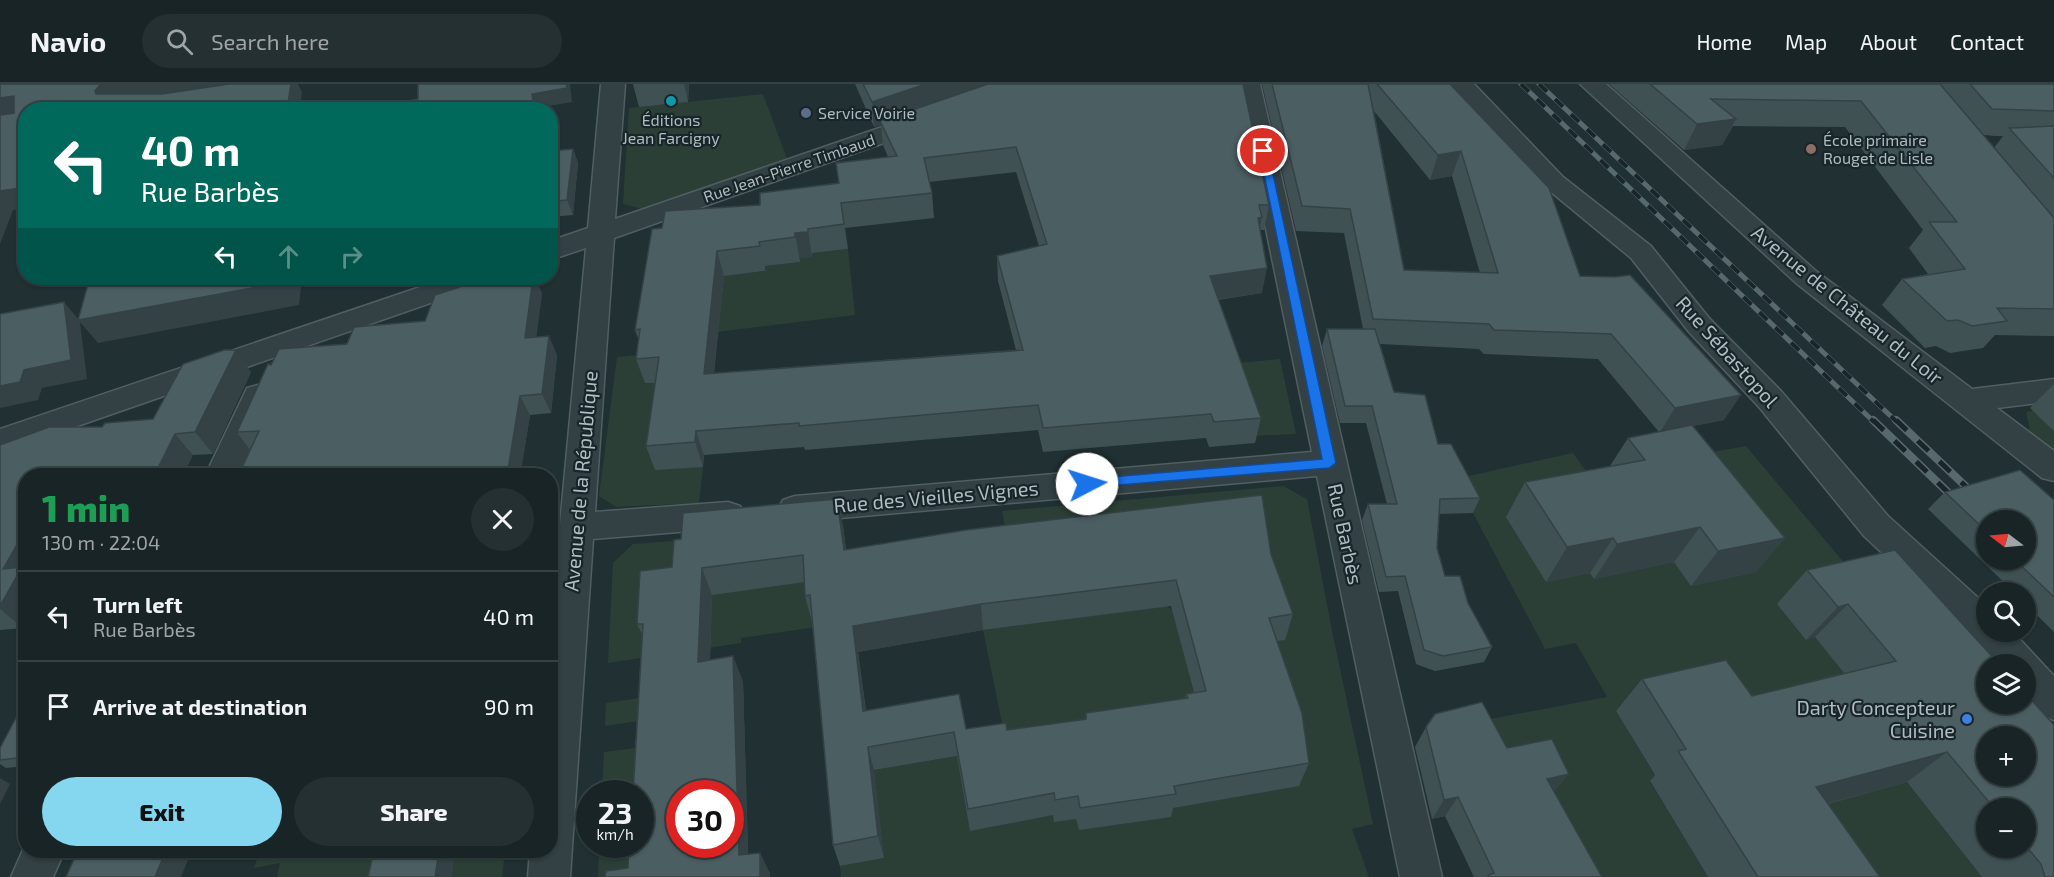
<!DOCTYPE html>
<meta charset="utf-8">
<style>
body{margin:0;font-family:"Exo 2",sans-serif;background:#253032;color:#f1f3f6;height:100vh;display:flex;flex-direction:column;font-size:22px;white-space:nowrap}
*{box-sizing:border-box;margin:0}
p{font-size:20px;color:#9fa4a7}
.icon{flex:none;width:33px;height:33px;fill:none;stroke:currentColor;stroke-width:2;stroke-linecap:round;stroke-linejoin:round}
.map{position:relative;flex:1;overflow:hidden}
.drawer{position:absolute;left:18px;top:384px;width:540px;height:390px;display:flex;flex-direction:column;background:#182426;border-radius:24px;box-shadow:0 2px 4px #0004,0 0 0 2px #364143}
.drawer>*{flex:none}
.top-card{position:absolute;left:18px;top:18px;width:540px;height:183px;border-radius:24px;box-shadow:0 2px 4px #0004,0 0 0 2px #364143;background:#00695c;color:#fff;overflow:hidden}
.needle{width:39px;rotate:286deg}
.buttons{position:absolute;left:1976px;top:426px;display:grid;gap:12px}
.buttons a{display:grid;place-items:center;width:60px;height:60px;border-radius:50%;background:#182426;box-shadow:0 2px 4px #0004,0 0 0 2px #364143;font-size:30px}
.speed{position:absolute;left:576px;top:696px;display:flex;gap:12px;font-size:30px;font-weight:700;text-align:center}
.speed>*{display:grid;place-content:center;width:78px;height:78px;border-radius:50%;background:#182426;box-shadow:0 2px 4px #0004,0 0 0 2px #364143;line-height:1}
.speed small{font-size:15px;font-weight:400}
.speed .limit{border:9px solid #d22;background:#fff;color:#111}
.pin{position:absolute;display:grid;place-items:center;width:51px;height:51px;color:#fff;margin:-26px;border:3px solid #fff;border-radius:50%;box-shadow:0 2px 6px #0007}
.me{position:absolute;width:66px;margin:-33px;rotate:85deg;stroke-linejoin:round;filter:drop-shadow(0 0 4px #0008)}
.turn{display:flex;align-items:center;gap:21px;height:126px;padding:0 24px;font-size:27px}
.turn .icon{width:78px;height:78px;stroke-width:2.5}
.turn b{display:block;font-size:42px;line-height:51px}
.lanes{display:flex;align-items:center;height:57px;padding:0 24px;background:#0003;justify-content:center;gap:30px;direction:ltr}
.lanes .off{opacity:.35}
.round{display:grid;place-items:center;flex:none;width:63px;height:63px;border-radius:32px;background:#253032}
.summary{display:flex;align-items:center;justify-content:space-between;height:102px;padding:0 24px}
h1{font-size:36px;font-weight:800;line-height:45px;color:#1e9e55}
.button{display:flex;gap:12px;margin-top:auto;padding:12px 24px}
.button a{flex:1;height:69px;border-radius:36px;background:#84d7ef;color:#111;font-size:24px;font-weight:800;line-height:69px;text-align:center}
.button a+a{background:#253032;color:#f1f3f6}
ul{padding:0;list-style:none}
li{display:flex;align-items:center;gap:18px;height:90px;padding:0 24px;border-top:2px solid #364143}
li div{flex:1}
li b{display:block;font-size:22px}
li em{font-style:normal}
header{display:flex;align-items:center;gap:36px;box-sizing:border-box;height:84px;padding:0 30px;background:#182426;border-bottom:2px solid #364143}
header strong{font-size:28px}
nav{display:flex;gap:33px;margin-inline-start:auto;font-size:21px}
.search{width:420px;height:54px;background:#253032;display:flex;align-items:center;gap:15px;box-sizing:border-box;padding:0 21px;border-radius:33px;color:#9fa4a7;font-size:22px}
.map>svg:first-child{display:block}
.green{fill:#2b3f36}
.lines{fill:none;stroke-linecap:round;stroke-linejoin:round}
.minor-casing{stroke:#515e62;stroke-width:3}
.minor{fill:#334144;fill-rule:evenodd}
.rail-far1-casing{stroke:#57696d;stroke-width:5}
.rail-casing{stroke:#57696d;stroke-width:8}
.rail-far1{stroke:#192528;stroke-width:4;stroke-dasharray:11;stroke-linecap:butt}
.rail{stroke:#192528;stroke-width:5;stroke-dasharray:15;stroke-linecap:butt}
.wall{fill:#405154;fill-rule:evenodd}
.shaded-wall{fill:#344245}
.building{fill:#4b5e62;stroke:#344245;stroke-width:1.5;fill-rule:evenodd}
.route{fill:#1a73e8;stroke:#114b97;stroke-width:1.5}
.culture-dot{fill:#0f9aa8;stroke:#192528;stroke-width:2}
.service-dot{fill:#5c6f8a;stroke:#192528;stroke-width:2}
.education-dot{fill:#8d6e63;stroke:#192528;stroke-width:2}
.shop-dot{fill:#3f7fe0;stroke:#192528;stroke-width:2}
.labels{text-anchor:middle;stroke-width:4.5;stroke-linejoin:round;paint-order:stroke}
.far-poi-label{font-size:16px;fill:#adbdc1;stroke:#192528;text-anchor:start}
.far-street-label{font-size:16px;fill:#adbdc1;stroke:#192528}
.street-label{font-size:20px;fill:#adbdc1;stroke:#192528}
.poi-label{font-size:20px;fill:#adbdc1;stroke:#192528;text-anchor:end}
</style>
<header>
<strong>Navio</strong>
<div class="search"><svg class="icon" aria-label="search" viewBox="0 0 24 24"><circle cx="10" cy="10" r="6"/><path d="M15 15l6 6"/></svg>Search here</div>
<nav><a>Home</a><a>Map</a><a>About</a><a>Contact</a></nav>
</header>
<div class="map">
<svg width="2054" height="793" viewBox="0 0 2054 793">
<rect width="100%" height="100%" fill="#203033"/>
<!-- green -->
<g class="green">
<path d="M763,10L787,75L643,125L623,120L629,24Z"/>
<path d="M848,165L855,231L717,248L722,192L765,187V182L800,178V174L812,173V169Z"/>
<path d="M649,270L698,295L703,383L699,419L616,423L599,412L617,273Z"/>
<path d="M1280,275L1296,350L1253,352L1228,280Z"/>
<path d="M2054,323V368L2031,351L2026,328Z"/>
<path d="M1746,362L1862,500L1805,556L1815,553L1859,607L1616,627L1657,695L1650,698L1708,793H1575L1513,680L1469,639L1607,613L1576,559L1545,565L1455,395L1573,369L1588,390Z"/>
<path d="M1283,402L1307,415L1332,547L1373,740L1352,745L1369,793H841L840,782L884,774L874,686L957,672L1022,737L983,546L1166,522L1193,537L1285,555L1010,468L1002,427Z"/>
<path d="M714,454L809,497L812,537H817V543L741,554V559L608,579L613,479L633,460Z"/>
<path d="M673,609L652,635L605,642L606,619Z"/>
<path d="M651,662L643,793H598L599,761L640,760V710L602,709L604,668Z"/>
<path d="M1907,698L1982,793H1822L1792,722Z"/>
<path d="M260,767H398L387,793H277L280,779L254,784Z"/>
<path d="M456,767H505L502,793H452Z"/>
</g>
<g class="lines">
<!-- minor casing -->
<g class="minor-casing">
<g id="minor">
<path d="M601,0H625L615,135L914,32L923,30L932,32L935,37L932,42L614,154L595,428L728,418L740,422L745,431L740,440L728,444L593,455L570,793H528L530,766H550V547L586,164L550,176V157L588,144Z"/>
<path d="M1236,0H1260L1442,793H1400L1317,392L795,438L783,434L778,425L783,416L795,412L1312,368Z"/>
<path d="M1449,0H1474L1563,93L1651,162L1709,234L1781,307L1888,432L1986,521V548H2013L2054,592V636L2040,631L2025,613V580H1997L1975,556L1864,452L1759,323L1689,248L1631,174L1545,103Z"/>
<path d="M1580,0H1606L1816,187L1972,305L2054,295V317L1997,324L2054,367V397L2042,394L1796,199Z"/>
<path d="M447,194H489L485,200L0,369V345Z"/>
<path d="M258,301L269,304L273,312L238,392H205L247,304Z"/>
<path d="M26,759V766H65L53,793H11Z"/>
</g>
</g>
<!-- minor -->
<use href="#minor" class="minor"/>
<!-- rail-far1 casing -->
<g class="rail-far1-casing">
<g id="rail-far1">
<path d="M1521,0L1874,338"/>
<path d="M1539,0L1897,338"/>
</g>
</g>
<!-- rail casing -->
<g class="rail-casing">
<g id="rail">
<path d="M1873,336L1958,418"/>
<path d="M1896,336L2001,436"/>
</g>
</g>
<!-- rail-far1 -->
<use href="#rail-far1" class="rail-far1"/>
<!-- rail -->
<use href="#rail" class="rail"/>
</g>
<!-- wall -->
<g class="wall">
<path d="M633,0H689L688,18L639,23Z"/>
<path d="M855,0H1243L1269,121L1264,146H1260L1262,209L1218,216L1261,334L1255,359L1209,363L1206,354L1043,368L1038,346L805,366L804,363L704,371L703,383L655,386L646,362L655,299H645L636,275L639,257L635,246L662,144L760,121L839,99L888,73L883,61L881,41L874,43ZM1016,88L1039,162L997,172L998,197L1016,266L714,289L724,192L765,187V182L800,178V174L812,173V169L848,165L845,144L934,134L932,109L929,98Z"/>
<path d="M1262,0H1450L1580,192L1724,336L1693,342L1785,454L1756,488L1691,502L1674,478L1594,495L1590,489L1546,498L1506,433L1525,398L1610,382L1628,354L1659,348L1598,275L1484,270L1479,265L1380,260L1394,308L1438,360L1480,414L1473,429L1439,430L1437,464L1445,492L1468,519L1492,563L1484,578L1435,587L1416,580L1398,507L1379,508L1362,436L1368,420H1387L1366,339H1340L1322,262L1327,245H1363L1344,149L1296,147ZM1374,27L1430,96L1452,92L1480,189L1404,186Z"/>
<path d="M1609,0H2054V252L1995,251L1983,264L1950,269L1936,262L1925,264L1882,221L1902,195L1928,190L1909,164L1923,146L1845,43L1733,42L1722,61L1684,66ZM1984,51L1995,52H2003L1994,64Z"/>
<path d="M573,65L578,79L573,131L550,133V67Z"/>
<path d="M542,209L536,253L557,271L551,329L530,331L520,392H238L250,366L237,348L271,281L425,237Z"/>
<path d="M251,288L213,370L193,371L26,392L23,544L0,546V361L102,343L153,335Z"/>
<path d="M2054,300V347L2030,324Z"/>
<path d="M1945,408L2054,416V548L2025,519V508H2014L1928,425ZM1986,436L2025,476H1986Z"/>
<path d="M837,415L843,442L846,465L1271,470L1293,530L1285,556L1277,557L1309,679L1299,702L1173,724L1171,733L1079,746L1076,735L1054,738L1053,731L970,747L957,672L874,686L884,774L840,782L833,761L812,538L805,512L804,498L712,511L710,576L743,597L748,771L760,769L770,790V793H605L628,784L642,550L637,540L672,483L681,455ZM1171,522L1194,608L1186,610L1185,615L1086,629L1085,635L1007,646L966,645L866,626L858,568L983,546Z"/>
<path d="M1895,466L1999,580H1986V620H2025V609L2054,641V793H1982L1907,698L1828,720L1880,793H1708L1650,697L1655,691L1616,627L1642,595L1726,576L1752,612L1844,589L1815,553L1806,556L1777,520L1807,486ZM1986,652H2025V692H1986ZM1986,724H2025V764H1986Z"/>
<path d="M26,615V682L6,684L0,680V664Z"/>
<path d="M1426,643L1507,664L1554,708L1602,793H1474L1445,732L1432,735L1415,663Z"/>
</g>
<!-- shaded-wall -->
<g class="shaded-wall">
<path d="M103,0H235L108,26L95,7L100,1Z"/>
<path d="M291,0H298L302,8L300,26H287Z"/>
<path d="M566,0H570L572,18L537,24V26H534L532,10Z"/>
<path d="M684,0H689L688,18Z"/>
<path d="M926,0H998L880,37L881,41L874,43L872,18Z"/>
<path d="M14,12L26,28L0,34V14Z"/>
<path d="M1736,35L1722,61L1684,66L1697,40Z"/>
<path d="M573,65L578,79L573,131L567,116Z"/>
<path d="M1461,67L1452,92L1430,96L1438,71Z"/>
<path d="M26,103V124L13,126L0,160V107Z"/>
<path d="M1262,133L1257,158L1258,134Z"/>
<path d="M808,145L812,173L800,174V178L795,149Z"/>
<path d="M717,167L724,192L711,315L704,290Z"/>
<path d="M1267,184L1262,209L1206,217L1210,192Z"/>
<path d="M285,194H302L299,221L98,259L80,238L87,295L42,304L38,316L0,324V302L24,286L64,218L79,236Z"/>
<path d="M533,194H535L542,209L534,273L525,254Z"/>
<path d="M549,252L557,271L551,329L542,310Z"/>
<path d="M236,266L251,288L213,370L195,348Z"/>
<path d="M1741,311L1724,336L1660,348L1675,324Z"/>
<path d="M520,312L530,331L520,392H507Z"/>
<path d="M696,347L704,371L703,383L695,358Z"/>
<path d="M175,350L193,371L183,392H154Z"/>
<path d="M837,415L843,442L849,492L844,466Z"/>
<path d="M1700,443L1674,478L1594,495L1617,460Z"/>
<path d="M26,445V540L23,544L0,525V522L3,485Z"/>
<path d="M1613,454L1590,489L1546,498L1567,463Z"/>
<path d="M1785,454L1756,488L1691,502L1718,467Z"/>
<path d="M702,484L712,511L709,603L698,578Z"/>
<path d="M981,520L983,546L858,568L869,651L863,627L853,542Z"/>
<path d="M1848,520L1815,553L1806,556L1838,523Z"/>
<path d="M733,572L743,597L749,792L739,771Z"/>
<path d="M868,663L874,686L884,774L878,752Z"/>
<path d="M1947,668L1907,698L1781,732L1816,703Z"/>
<path d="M1569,690L1553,709L1547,695Z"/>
<path d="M0,694L10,700L0,720Z"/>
<path d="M1458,713L1445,732L1432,735L1444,716Z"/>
<path d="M166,766H192L181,793H155Z"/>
<path d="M439,766H456L452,793H435Z"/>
<path d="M760,769L770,790V793H760Z"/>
</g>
<!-- building -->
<g class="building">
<path d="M0,0H103L100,1L95,7L96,10H162L229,0H291L287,26H26V103L0,107V31L14,29V12L0,14Z"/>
<path d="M418,0H566L567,4L532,10L534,26H359L418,15Z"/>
<path d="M863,0H926L872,18Z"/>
<path d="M988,0H1243L1269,121H1259L1262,133L1258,134L1267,184L1210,192L1261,334L1214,338L1211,330L1043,344L1038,321L799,342V339L696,347L695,358L646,362L659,273L636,275L640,245L635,246L652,145L662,144L665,127L760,121V109L839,99L836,79L897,72L880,37ZM1016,63L1047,160L997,172L1023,266L704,290L717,167L760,162L759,158L795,153V149L808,148V145L844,140L841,119L932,109L924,74Z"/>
<path d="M1272,0H1368L1404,186L1498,189L1461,67L1438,71L1377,0H1450L1549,104L1580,192L1615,193L1630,191L1741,311L1675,324L1611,250L1494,246L1489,240L1373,235L1350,125L1302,122Z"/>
<path d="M1650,0H1940L2054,134V225L1997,224L2007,237L1972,242L1958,236L1947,237L1902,195L1965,185L1929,138H1957L1861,17L1711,15L1736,35L1697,40Z"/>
<path d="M1970,0H2054V27L1992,25Z"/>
<path d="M2054,42V94L2009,44Z"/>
<path d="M573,65L567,116L550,118V67Z"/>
<path d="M125,194H285L284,198L78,236L88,200Z"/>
<path d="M459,194H533L525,254L549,252L542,310L520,312L507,392H238L259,347L237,348L268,280L271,281L279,265L347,260L354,243L425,237L435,211L460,203Z"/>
<path d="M64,218L71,276L24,286L20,298L0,302V230Z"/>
<path d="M1327,245H1375L1394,308L1425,311L1438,360H1451L1480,414L1440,415L1437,464L1445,492H1460L1468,519L1492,563L1443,572L1424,566L1405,492L1386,493L1368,420H1397L1372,322H1345Z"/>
<path d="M224,266H236L195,348L175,350L154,392H26V445L3,485L22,483L0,522V361L49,343H102L105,339L153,335L183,280Z"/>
<path d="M1692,341L1785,454L1718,467L1700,443L1617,460L1613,454L1567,463L1525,398L1645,376L1628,354Z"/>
<path d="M2020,386L2054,416V513L2015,476H2025V436H1986V447L1945,408Z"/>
<path d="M1262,411L1271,470L1293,530L1269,534L1302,629L1309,679L1174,702L1176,710L1080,724L1078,712L1055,716L1054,709L968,725L954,648L868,663L878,752L833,761L810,511L805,512L803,471L702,484L698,578L733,572L739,771L760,769V793H605L606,787L628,784L629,760H640V710H633L643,540H637L640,487L672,483L674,456L681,455L683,429L837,415L844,466L966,446ZM1176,496L1206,607L1186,610L1188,614L1086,629V635L1007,646L1006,639L966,645L959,610L863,627L853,542L981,520ZM680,710H730V760H680Z"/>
<path d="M1895,466L1999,580H1986V620H2025V609L2054,641V793H2045L2041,780L2025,761V724H1994L1947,668L1816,703L1880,793H1758L1678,667L1686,665L1642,595L1726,576L1752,612L1896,577L1848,520L1838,523L1807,486ZM1986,652H2025V692H1986Z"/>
<path d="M26,615V673L0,676V664Z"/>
<path d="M1482,618L1507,664L1552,655L1569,690L1547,695L1602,793H1489L1488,791L1494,789L1458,713L1444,716L1426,643L1435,630Z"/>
<path d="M78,766H166L155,793H66Z"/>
<path d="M374,766H439L435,793H368Z"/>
</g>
<!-- route -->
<path class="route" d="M1259,65L1268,67L1336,379L1329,384L1082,404V396L1087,395L1322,375Z"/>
<!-- markers -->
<circle class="culture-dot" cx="671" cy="17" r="6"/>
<circle class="service-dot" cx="806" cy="29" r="6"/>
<circle class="education-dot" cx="1811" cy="65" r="6"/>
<circle class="shop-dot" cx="1967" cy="635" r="6"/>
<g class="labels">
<!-- far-poi labels -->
<g class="far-poi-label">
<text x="818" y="35">Service Voirie</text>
<text x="671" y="42" text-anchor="middle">Éditions<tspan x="671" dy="18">Jean Farcigny</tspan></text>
<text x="1823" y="62">École primaire<tspan x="1823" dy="18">Rouget de Lisle</tspan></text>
</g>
<!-- far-street labels -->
<g class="far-street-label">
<text transform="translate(789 84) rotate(-19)" y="6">Rue Jean-Pierre Timbaud</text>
</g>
<!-- street labels -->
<g class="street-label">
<text transform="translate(1847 221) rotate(39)" y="7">Avenue de Château du Loir</text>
<text transform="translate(1727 268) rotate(48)" y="7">Rue Sébastopol</text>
<text transform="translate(581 397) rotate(-85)" y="7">Avenue de la République</text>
<text transform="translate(936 413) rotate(-5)" y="7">Rue des Vieilles Vignes</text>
<text transform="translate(1345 450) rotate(78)" y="7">Rue Barbès</text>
</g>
<!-- poi labels -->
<g class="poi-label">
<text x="1955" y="631">Darty Concepteur<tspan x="1955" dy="23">Cuisine</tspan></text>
</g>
</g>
</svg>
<div class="buttons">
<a><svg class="needle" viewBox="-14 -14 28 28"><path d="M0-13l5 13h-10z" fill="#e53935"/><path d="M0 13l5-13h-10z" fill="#9fa4a7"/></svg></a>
<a><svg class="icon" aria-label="search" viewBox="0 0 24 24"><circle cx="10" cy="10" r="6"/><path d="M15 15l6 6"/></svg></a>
<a><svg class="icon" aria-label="layers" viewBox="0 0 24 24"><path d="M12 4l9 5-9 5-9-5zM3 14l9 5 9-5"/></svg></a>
<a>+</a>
<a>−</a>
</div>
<div class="speed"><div>23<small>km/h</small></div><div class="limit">30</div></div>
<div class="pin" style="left:1263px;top:67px;background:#d93025"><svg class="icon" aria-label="arrive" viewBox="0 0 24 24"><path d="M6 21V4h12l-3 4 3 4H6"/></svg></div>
<svg class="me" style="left:1087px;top:400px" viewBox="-20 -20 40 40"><circle r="19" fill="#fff"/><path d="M0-13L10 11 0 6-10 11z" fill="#1a73e8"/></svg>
<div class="top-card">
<div class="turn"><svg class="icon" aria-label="left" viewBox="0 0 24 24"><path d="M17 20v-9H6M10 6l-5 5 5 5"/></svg><div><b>40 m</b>Rue Barbès</div></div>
<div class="lanes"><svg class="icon" aria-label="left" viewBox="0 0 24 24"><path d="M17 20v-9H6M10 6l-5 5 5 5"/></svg><svg class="icon off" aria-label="ahead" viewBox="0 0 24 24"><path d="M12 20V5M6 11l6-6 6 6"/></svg><svg class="icon off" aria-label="right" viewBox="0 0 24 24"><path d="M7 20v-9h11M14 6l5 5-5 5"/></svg></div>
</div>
<section class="drawer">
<div class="summary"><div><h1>1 min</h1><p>130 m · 22:04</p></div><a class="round"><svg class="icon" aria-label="close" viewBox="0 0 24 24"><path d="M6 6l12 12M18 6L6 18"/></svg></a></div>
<ul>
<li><svg class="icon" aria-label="left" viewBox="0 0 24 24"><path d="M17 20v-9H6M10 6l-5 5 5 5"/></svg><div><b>Turn left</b><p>Rue Barbès</p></div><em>40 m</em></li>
<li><svg class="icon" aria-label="arrive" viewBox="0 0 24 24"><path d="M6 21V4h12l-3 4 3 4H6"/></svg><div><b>Arrive at destination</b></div><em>90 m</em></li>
</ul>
<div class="button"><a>Exit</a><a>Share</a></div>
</section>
</div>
